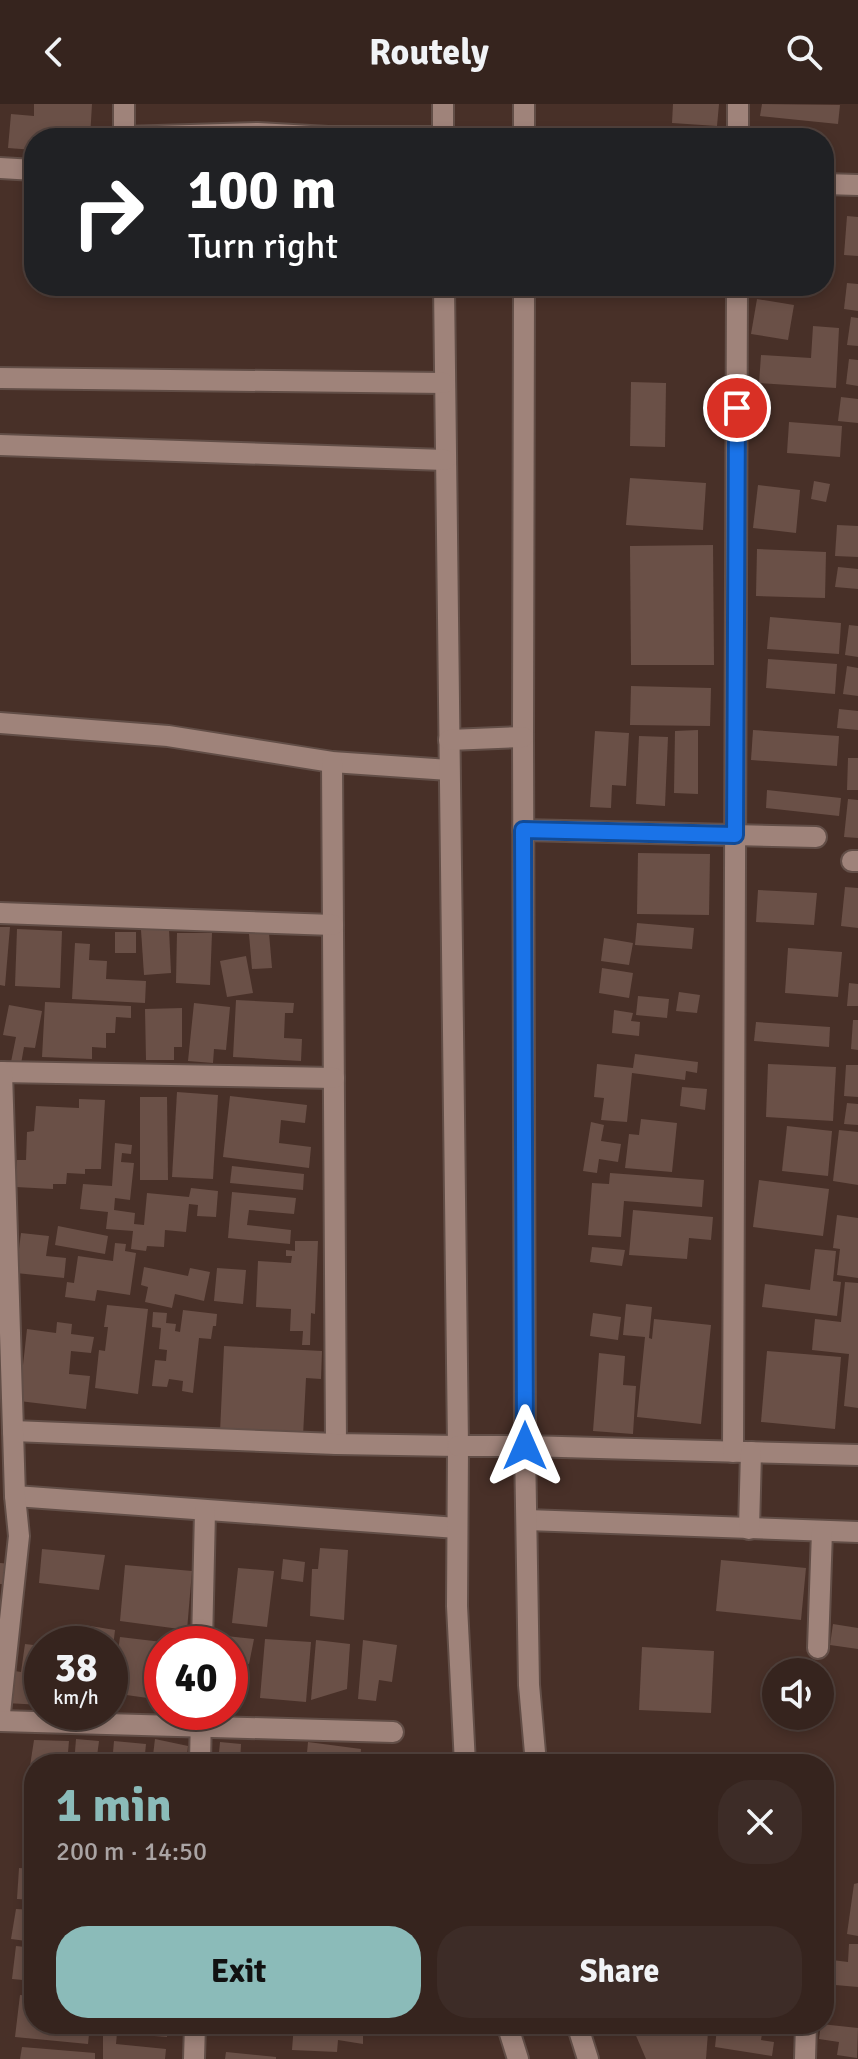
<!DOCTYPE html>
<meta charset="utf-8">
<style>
body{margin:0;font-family:Signika,sans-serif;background:#3d2c27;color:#f1f3f6;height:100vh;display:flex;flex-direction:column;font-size:30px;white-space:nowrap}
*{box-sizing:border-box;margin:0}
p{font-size:26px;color:#aaa4a4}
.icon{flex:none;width:44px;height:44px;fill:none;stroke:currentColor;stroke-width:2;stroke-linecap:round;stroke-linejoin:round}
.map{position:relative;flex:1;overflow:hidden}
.panel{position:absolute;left:24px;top:1650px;width:810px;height:280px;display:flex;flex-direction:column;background:#36241e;border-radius:32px;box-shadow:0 4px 12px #0003,0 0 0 2px #50413c}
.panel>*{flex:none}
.hud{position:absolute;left:24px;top:24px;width:810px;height:168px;border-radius:32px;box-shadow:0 4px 12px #0003,0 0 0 2px #50413c;background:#202124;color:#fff;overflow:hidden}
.buttons{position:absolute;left:762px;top:1554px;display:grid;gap:16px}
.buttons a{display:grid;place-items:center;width:72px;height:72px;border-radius:50%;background:#36241e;box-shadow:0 4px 12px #0003,0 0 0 2px #50413c;font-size:40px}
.speed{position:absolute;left:24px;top:1522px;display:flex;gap:16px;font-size:40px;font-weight:700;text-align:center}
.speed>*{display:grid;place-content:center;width:104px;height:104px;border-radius:50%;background:#36241e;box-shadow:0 4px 12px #0003,0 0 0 2px #50413c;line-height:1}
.speed small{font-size:20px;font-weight:400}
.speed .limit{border:12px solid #d22;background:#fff;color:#111}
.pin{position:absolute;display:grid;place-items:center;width:68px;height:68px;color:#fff;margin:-34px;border:4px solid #fff;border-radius:50%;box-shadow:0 2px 8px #0007}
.me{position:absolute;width:88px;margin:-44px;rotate:0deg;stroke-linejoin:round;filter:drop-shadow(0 0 6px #0008)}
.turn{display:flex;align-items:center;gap:28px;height:168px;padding:0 32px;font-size:36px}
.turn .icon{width:104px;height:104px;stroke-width:2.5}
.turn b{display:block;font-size:56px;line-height:68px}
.round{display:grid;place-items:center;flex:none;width:84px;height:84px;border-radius:32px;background:#3d2c27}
.head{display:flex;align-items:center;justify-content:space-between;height:136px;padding:0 32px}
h1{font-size:48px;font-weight:800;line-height:60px;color:#8bbbb9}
.cta{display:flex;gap:16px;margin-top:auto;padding:16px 32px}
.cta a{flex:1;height:92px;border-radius:32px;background:#8bbbb9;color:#111;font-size:32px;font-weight:800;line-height:92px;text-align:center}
.cta a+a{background:#3d2c27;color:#f1f3f6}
header{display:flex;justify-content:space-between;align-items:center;height:104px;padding:0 32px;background:#36241e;font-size:36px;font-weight:800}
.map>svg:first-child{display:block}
.building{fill:#6a5047}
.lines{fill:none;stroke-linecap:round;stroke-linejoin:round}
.minor-casing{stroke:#624e47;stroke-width:24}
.tertiary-casing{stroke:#624e47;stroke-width:24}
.minor{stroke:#9f837a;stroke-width:20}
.tertiary{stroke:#9f837a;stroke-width:20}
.route-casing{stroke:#114b97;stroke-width:20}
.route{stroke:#1a73e8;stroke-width:14}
</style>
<header><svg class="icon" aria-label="back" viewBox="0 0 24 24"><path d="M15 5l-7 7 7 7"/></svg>Routely<svg class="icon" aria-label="search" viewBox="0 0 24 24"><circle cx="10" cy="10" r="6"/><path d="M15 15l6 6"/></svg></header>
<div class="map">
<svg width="858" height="1955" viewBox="0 0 858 1955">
<rect width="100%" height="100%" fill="#483028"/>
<!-- building -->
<g class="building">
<path d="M34,0H92L90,34H34V46L8,44L11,10L34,12Z"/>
<path d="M673,0H719L717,22L672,19Z"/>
<path d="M762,0L840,1L838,20L760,12Z"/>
<path d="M847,112L858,113V152L844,151Z"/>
<path d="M847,179L858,180V207L844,205Z"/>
<path d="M757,195L794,201L788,236L751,230Z"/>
<path d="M851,213L858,214V242L847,241Z"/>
<path d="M813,222L839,224L836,284L759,279L761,251L811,254Z"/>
<path d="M849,255L858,256V282L846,280Z"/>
<path d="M631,278L666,279L665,343L630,342Z"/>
<path d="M841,293L858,295V319L838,317Z"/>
<path d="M789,318L842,322L840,353L787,349Z"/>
<path d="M630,374L706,379L703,426L626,421Z"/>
<path d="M814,377L830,380L826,398L811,395Z"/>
<path d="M758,381L800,386L796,429L753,424Z"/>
<path d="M837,421L858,422V453L835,452Z"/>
<path d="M713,441L714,561H631L630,442Z"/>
<path d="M757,445L826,448L825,494L756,492Z"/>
<path d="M838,463L858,465V485L835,483Z"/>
<path d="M770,513L841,519L839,550L767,545Z"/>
<path d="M849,521L858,522V553L845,551Z"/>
<path d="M768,555L837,560L835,590L766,584Z"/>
<path d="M847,562L858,564V592L843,590Z"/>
<path d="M631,582L711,584L710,622L630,621Z"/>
<path d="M839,605L858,607V626L837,624Z"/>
<path d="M698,626V690L674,689L675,627Z"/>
<path d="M753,626L839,632L837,662L751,656Z"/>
<path d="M595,627L629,629L626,682L612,681L611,704L590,703Z"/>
<path d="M639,632L668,633L665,702L636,700Z"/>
<path d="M848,654H858V686H847Z"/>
<path d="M767,686L841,694L839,712L766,704Z"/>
<path d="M848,695L858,696V734L844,733Z"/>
<path d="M638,749L710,750L709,811L637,810Z"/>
<path d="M845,783L858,784V824L841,822Z"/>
<path d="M758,786L817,789L814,821L756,818Z"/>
<path d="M637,819L694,824L692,845L635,841Z"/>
<path d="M0,823H10L5,882L0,881Z"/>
<path d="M17,825L62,827L60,884L15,882Z"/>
<path d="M169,825L171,869L144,871L141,826Z"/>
<rect x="115" y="828" width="21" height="21"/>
<path d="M177,829H212L210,881L176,879Z"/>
<path d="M269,829L272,864L252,865L249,830Z"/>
<path d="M604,834L633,839L629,861L601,857Z"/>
<path d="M75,839L90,840L89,856L107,857L106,875L146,877L145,899L72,895Z"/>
<path d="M788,844L842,848L838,893L785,889Z"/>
<path d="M246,852L253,889L227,893L220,857Z"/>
<path d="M602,864L633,869L629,894L599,889Z"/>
<path d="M849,879L858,880V902H847Z"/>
<path d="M679,888L700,891L697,909L676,907Z"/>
<path d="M638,892L669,895L667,914L636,911Z"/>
<path d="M236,896L294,899L293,909H285L284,934L302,935L301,957L233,953Z"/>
<path d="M45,898L131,902V914L116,913L115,929H106V944L92,943V955L42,953Z"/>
<path d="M194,899L230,903L226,946L214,945L213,959L188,957Z"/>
<path d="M9,901L42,907L35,944L24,943L21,960L11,958L16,933L3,931Z"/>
<path d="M182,904V943H174V956H146L145,905Z"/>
<path d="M614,906L633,909L631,917L640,918L639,932L612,929Z"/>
<path d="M853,916H858V946L851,945Z"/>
<path d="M756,918L830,923L829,943L754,937Z"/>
<path d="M635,950L698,958L697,969L686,967L685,976L632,969L627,1018L601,1016L604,994L594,993L597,960L633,964Z"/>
<path d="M768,960L836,963L833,1017L766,1013Z"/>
<path d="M846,961H858V993L844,992Z"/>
<path d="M682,983L707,985L705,1006L680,1002Z"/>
<path d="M177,988L218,991L213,1075L172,1073Z"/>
<path d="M230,992L307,1001L305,1019L281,1016L279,1039L311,1043L309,1064L223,1053Z"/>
<path d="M140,993H167L168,1076H140Z"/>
<path d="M79,995L105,996L101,1065H85V1070L67,1069L66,1080H53V1085L16,1083L17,1056H26L27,1028L34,1027L36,1002L79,1004Z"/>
<path d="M847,999L858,1000V1021L844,1020Z"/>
<path d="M641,1015L677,1019L672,1068L625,1064L629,1030L639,1031Z"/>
<path d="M591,1018L604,1021L601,1037L621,1040L618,1058L599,1055L597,1069L583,1067Z"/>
<path d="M787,1022L832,1027L828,1072L782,1067Z"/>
<path d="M839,1026L858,1028V1081L833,1077Z"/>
<path d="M115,1039L132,1041L131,1050L122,1049L121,1058L134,1059L130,1096L115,1094L114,1106L135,1109L134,1120L144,1121L147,1089L189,1093L191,1084L218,1087L216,1113L197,1112L198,1101L189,1100L186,1128L165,1126L164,1143L147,1142L146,1147L131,1145L133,1127L106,1125L108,1108L80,1105L83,1080L112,1082Z"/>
<path d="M232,1062L304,1070L303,1086L230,1079Z"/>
<path d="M610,1069L704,1076L702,1103L624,1097L621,1133L588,1131L592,1079L609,1080Z"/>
<path d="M759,1076L829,1085L823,1132L753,1123Z"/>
<path d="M232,1088L296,1094L294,1110L249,1106L247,1121L291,1126L290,1140L228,1134Z"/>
<path d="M633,1106L713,1113L711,1136L689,1134L687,1155L629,1151Z"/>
<path d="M837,1111L858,1114V1174L837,1171L840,1145L833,1144Z"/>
<path d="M58,1122L108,1132L105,1150L55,1141Z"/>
<path d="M21,1129L49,1132L46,1152L66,1154L64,1174L16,1169Z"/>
<path d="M295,1137H318L315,1210L311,1209L310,1241H302L303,1227H290L291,1205L256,1203L258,1157L291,1159L292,1152H286V1146L295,1147Z"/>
<path d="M115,1139L126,1140L125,1147L136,1149L130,1191L97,1186L95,1197L65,1193L67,1178L74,1179L78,1152L113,1157Z"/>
<path d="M592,1143L625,1146L622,1162L590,1158Z"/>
<path d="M815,1145L836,1147L833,1177L841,1178L837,1212L762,1203L765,1180L810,1186Z"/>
<path d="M144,1163L188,1172L190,1164L210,1168L204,1197L175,1190L172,1204L145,1198L148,1183L141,1181Z"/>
<path d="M217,1164L246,1166L243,1200L214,1197Z"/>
<path d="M845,1178L858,1179V1304L844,1302L849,1250L812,1246L815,1215L841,1218Z"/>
<path d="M626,1200L652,1203L649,1234L652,1235L654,1215L711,1221L701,1320L637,1313L645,1233L623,1231Z"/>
<path d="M107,1201L148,1205L138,1290L95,1284L99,1246L105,1247L108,1223H104Z"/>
<path d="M183,1206L217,1210L216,1222H213L211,1235L199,1234L193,1289L182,1287L183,1277L169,1275L167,1283L152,1282L155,1256L166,1257L167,1246L159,1245L161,1224L152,1223L153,1208L167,1209L166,1219L176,1220L175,1227L180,1228Z"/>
<path d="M593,1209L621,1213L618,1236L590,1232Z"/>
<path d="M57,1218L72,1220L71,1230L94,1233L91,1249L71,1247L69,1270L90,1272L86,1305L19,1297L27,1225L56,1229Z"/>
<path d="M224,1242L322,1247L321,1275L306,1274L303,1332L220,1328Z"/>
<path d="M767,1247L841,1253L835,1325L761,1318Z"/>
<path d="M599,1249L625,1252L623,1281L636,1282L633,1330L593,1327Z"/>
<path d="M320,1444L348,1446L344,1516L310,1512L312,1465H318Z"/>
<path d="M42,1445L105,1451L99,1486L39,1479Z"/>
<path d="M283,1455L305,1458L303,1478L281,1475Z"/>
<path d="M721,1456L806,1464L801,1516L716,1507Z"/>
<path d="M0,1459L12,1460L10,1481L0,1480Z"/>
<path d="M125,1461L192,1467L187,1526L120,1517Z"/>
<path d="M238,1464L274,1467L267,1523L232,1519Z"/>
<path d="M833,1520L858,1524V1545L830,1541Z"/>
<path d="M84,1521L115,1526L112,1552H110V1540H81Z"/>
<path d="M226,1532L254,1535L249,1560L230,1558V1540H225Z"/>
<path d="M120,1533L162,1538V1596L112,1589Z"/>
<path d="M265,1535L311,1538L306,1598L260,1594Z"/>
<path d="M316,1536L350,1540L347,1585L311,1596Z"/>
<path d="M363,1536L397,1541L392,1578L379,1576L376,1597L358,1595Z"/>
<path d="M25,1540L42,1542V1601L6,1599L9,1566L21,1568Z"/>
<path d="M642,1543L714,1547L711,1609L639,1606Z"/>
<path d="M76,1635L99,1637L96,1660H74Z"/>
<path d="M155,1635L188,1642L186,1660H152Z"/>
<path d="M34,1636L69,1637L67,1660H34V1702L24,1701Z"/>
<path d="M114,1637L146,1640L144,1660H112Z"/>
<path d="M220,1638L241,1640L240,1660H218Z"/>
<path d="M308,1638L361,1645L360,1660H306Z"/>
<path d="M280,1653L302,1655V1660H279Z"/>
<path d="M19,1764L34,1765V1796L17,1795Z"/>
<path d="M858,1779V1832L847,1830L854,1780Z"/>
<path d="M16,1805L34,1806V1838L11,1835Z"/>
<path d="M849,1840H858V1883L824,1880V1855L848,1858Z"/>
<path d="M16,1842L34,1844V1877L12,1875Z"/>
<path d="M20,1891L34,1892V1920H90L88,1940L15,1933Z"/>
<path d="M103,1920H168L167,1933L117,1929L116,1940L166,1945L165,1955H103Z"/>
<path d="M294,1920H363V1940L338,1936L337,1948L292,1946Z"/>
<path d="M631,1920H654L708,1928L706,1955H646Z"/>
<path d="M821,1920L858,1924L857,1954L837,1951L839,1938L819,1935Z"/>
<path d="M717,1924L762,1930L761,1936L774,1938L772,1952L715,1943Z"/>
<path d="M22,1943L95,1949V1955H20Z"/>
<path d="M226,1948L276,1953V1955H225Z"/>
</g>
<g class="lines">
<!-- minor casing -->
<g class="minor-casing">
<g id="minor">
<path d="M124,0V34"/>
<path d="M124,33L258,29L328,33H443"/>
<path d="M738,34V0"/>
<path d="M0,64L34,66"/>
<path d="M824,80L858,81"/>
<path d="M0,619L168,632L332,658L449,666"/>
<path d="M332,658L336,1340"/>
<path d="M523,726L816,733"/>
<path d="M852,757H858"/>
<path d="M0,809L333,821"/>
<path d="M0,968L334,974"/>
<path d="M13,1327L336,1340L458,1342"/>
<path d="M525,1342L858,1351"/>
<path d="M733,1348L737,182"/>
<path d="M15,1392L457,1424"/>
<path d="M527,1416L858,1428"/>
<path d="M749,1425L751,1348"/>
<path d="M202,1540L205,1407"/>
<path d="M818,1544L822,1427"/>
<path d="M0,1609L19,1432L15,1392L2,968"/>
<path d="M0,1617L393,1628"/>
<path d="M200,1660L201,1608"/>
<path d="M194,1955L195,1920"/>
<path d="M805,1955L806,1920"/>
</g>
</g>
<!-- tertiary casing -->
<g class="tertiary-casing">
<g id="tertiary">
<path d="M524,0V34"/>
<path d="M443,34V0"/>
<path d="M444,182L458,1342L457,1502L465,1660"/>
<path d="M524,182L523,633L525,1342L529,1581L536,1660"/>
<path d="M0,274L444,279"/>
<path d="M0,341L445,356"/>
<path d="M449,636L523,633"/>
<path d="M458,1342H525"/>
<path d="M507,1920L518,1955"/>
<path d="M577,1920L588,1955"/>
</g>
</g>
<!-- minor -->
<use href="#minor" class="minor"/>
<!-- tertiary -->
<use href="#tertiary" class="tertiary"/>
</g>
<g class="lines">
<!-- route casing -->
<g class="route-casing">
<path id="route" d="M525,1342L523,726L735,731L737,304"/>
</g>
<!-- route -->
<use href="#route" class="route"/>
</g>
</svg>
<div class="buttons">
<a><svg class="icon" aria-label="sound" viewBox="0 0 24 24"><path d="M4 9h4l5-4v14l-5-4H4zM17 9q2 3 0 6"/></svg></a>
</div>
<div class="speed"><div>38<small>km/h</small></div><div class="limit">40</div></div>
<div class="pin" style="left:737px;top:304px;background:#d93025"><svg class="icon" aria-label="arrive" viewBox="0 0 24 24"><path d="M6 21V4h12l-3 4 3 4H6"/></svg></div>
<svg class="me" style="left:525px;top:1342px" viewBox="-20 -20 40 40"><path d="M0-17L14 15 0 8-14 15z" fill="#1a73e8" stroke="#fff" stroke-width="4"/></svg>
<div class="hud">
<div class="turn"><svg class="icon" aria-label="right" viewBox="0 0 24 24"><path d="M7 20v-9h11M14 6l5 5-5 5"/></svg><div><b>100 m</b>Turn right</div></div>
</div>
<section class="panel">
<div class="head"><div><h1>1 min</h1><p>200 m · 14:50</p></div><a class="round"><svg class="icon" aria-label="close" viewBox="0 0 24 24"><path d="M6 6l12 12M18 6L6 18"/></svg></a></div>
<div class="cta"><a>Exit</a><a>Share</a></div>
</section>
</div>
